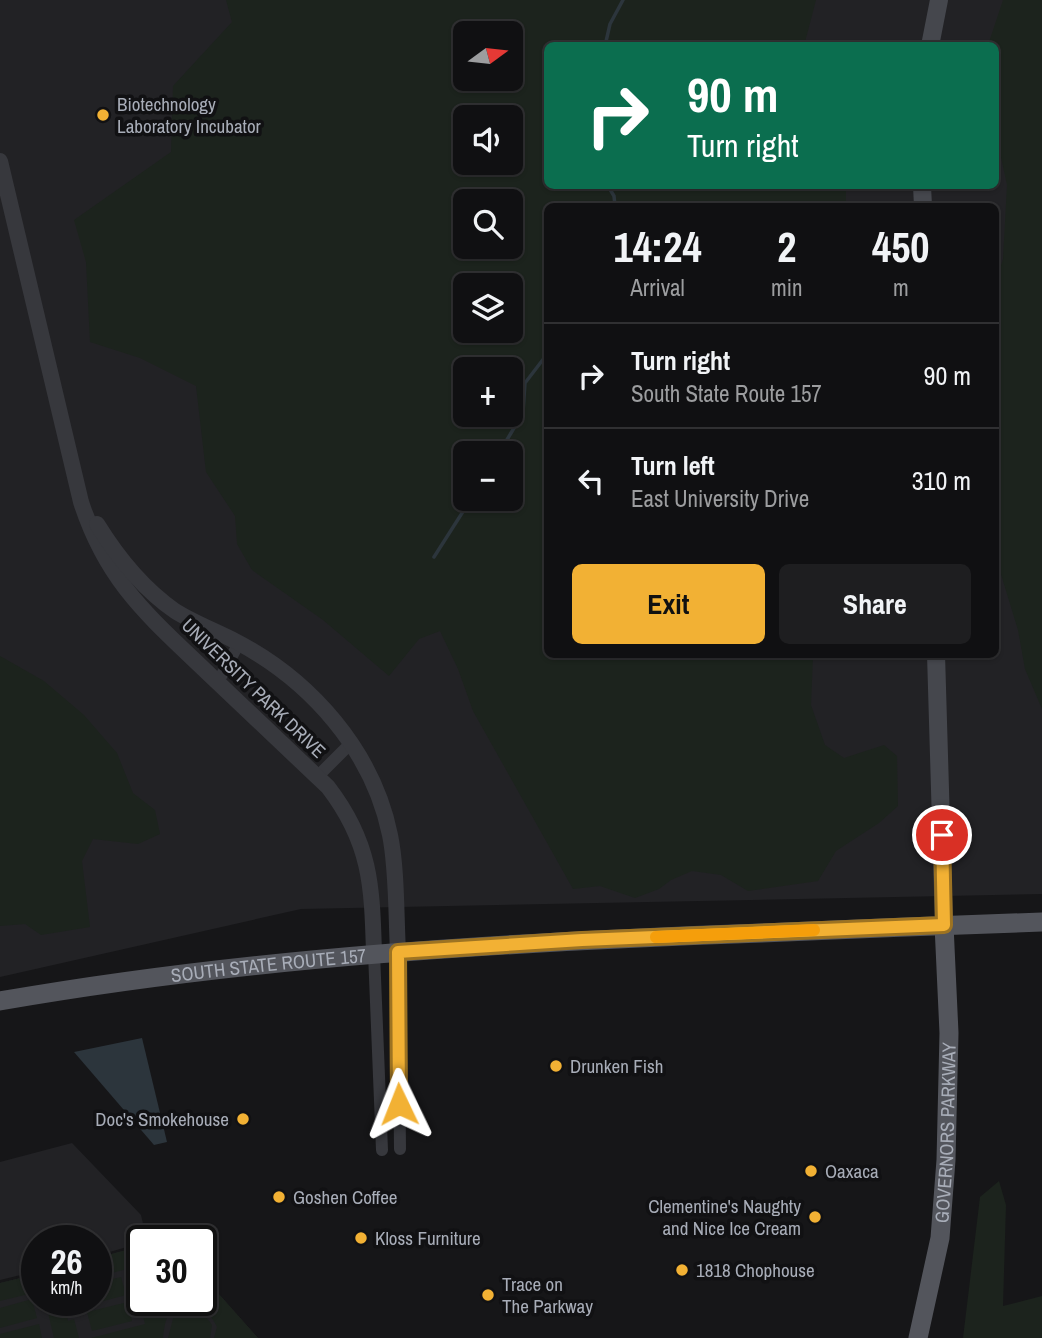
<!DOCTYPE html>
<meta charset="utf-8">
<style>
body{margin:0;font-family:"Archivo Narrow",sans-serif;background:#1e1e20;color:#f1f3f6;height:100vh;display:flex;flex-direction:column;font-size:26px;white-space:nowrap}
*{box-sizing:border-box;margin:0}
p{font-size:23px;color:#9c9d9f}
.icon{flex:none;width:38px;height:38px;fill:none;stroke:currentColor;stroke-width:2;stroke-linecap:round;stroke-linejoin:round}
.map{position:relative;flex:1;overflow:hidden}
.sheet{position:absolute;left:544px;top:203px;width:455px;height:455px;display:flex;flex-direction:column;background:#101012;border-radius:10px;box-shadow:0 2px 5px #0004,0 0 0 2px #303032}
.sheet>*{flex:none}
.banner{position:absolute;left:544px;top:42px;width:455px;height:147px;border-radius:10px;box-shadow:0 2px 5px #0004,0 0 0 2px #303032;background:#0b6e4f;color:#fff;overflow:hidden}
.needle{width:46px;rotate:75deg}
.fabs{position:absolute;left:453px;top:21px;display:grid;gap:14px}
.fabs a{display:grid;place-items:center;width:70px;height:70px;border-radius:10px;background:#101012;box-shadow:0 2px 5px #0004,0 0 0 2px #303032;font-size:35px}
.speed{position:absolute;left:21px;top:1225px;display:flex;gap:14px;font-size:35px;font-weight:700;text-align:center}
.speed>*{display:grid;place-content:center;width:91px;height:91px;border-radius:50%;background:#101012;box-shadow:0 2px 5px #0004,0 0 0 2px #303032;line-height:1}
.speed small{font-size:18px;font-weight:400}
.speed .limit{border:4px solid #111;border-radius:10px;background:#fff;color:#111}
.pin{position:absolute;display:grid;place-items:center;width:60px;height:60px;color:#fff;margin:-30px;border:4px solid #fff;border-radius:50%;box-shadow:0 2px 7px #0007}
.me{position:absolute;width:77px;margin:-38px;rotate:358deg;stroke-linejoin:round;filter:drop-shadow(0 0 5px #0008)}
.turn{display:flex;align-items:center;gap:24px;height:147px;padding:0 28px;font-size:32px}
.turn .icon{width:91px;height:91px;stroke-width:2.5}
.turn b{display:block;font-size:49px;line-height:60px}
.eta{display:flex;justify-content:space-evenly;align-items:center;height:119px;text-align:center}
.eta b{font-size:42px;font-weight:700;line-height:49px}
.button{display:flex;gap:14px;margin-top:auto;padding:14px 28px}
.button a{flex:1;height:80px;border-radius:10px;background:#f2b134;color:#111;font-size:28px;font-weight:700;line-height:80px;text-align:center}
.button a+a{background:#1e1e20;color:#f1f3f6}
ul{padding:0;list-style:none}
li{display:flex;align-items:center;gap:21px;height:105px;padding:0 28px;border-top:2px solid #303032}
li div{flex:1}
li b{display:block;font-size:26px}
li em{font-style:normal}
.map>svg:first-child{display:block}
.built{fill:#222225;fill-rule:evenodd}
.green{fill:#1c231d;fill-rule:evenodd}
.water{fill:#2c353c}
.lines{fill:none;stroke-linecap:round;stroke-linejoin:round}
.stream{stroke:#2c353c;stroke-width:3.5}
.minor{stroke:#37383d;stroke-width:12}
.tertiary{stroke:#37383d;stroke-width:16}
.secondary{stroke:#45474d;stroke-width:18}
.primary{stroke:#53555c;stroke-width:19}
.route-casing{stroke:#9d7322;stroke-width:18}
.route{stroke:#f2b134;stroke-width:12}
.slow{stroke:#f59e0b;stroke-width:12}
.poi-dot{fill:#f2b134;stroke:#111113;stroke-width:2.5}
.labels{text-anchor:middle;stroke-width:7;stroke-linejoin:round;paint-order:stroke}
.poi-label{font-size:19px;fill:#a8adb8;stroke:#111113;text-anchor:start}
.street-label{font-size:19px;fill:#a8adb8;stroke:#111113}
</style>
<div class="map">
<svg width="1042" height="1338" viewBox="0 0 1042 1338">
<rect width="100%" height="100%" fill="#161618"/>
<!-- built -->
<g class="built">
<path d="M0,0H1042V894L301,909L0,977ZM466,33H511V79H466ZM548,46H996V186H548ZM466,117H511V163H466ZM466,201H511V247H466ZM548,206H996V654H548ZM466,285H511V331H466ZM466,369H511V415H466ZM466,453H511V499H466Z"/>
<path d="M72,1143L141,1215L147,1241L96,1256V1241H37V1271L0,1280V1162Z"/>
<path d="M142,1246V1300H201V1274L258,1338H0V1283L37,1274V1300H96V1258Z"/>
</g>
<!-- green -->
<g class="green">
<path d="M226,0H816L805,42L801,45L548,46V186H846V206H548V654L813,655L811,705L825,745L844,758L884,745L897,756L898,806L879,823L836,851L818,881L748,891L721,875L692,871L671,880L659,889L635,898L600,886L573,889L473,711L458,669L440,631L419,639L389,676L323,620L252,570L237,544L235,516L206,472L196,386L140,358L90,342L86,262L74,220L171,152L173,86L232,22ZM466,33H511V79H466ZM466,117H511V163H466ZM466,201H511V247H466ZM511,285V331H466V285ZM466,369H511V415H466ZM511,453V499H466V453Z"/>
<path d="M1003,0H1042V709L1025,669L1018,630L996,558V281L1003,259L1007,185L996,134V46L988,45Z"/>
<path d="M0,656L44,681L84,715L117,753L133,793L155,810L160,834L138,844L93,839L82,861L90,927L41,935L25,924L0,926Z"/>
<path d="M999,1181L1006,1205L1003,1306L1042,1296V1338H963L980,1197Z"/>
<path d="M142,1246V1300H201V1274L258,1338H214L217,1327C210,1310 187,1295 171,1311C165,1318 164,1329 163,1338H91L145,1324L131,1268L96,1277V1258Z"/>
<path d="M37,1274V1292L0,1301V1283Z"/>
<path d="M121,1277L126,1295L85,1306L84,1300H96V1283Z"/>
<path d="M32,1299L37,1318L0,1328V1308Z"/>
<path d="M45,1300H72L74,1305L65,1308L68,1321L74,1319L79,1338H54Z"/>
<path d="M128,1302L132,1321L92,1331L87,1312Z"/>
<path d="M185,1309C197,1308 206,1315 212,1325L210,1338H168L174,1315Z"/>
<path d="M39,1324L42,1338H0V1334Z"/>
</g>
<!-- water -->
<path class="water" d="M142,1038L167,1142L154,1145L74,1052Z"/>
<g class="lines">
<!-- stream -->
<g class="stream">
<path d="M605,46L610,24L623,0"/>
<path d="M608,186L614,196L615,206"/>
<path d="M499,453L523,413L525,383L548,353"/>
<path d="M434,557L471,499"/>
</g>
<!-- minor -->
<g class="minor">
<path d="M218,682L239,643"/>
<path d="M317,777L352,742"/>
<path d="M398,952L400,1149"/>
<path d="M374,953L382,1150"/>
</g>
<!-- tertiary -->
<g class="tertiary">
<path d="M0,161L81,502C108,585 151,618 211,676C250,713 289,750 328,787C371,843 372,886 374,953"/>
<path d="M97,524C118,558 142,588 175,611C194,623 216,631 237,642C311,681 373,751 390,835C397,869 396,916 398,952"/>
</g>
<!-- secondary -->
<g class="secondary">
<path d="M930,46L939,0"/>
<path d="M922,186L923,206"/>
<path d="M936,654L944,925"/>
</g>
<!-- primary -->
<g class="primary">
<path id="s1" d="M0,1001C252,957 507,942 762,933C855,929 949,925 1042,922"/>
<path id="s2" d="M918,1338L940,1238L946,1160L949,1033L944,925"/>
</g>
</g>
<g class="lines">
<!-- route casing -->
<g class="route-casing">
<path id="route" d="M399,1104L398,952L582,940L944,925L942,835"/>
</g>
<!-- route -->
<use href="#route" class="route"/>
<!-- slow -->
<path class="slow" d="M656,937L814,930"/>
</g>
<!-- markers -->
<g class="poi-dot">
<circle cx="103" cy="115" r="7"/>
<circle cx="556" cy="1066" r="7"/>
<circle cx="243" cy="1119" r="7"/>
<circle cx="811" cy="1171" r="7"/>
<circle cx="279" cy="1197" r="7"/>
<circle cx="815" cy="1217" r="7"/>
<circle cx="361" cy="1238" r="7"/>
<circle cx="682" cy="1270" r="7"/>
<circle cx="488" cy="1295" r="7"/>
</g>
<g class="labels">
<!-- poi labels -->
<g class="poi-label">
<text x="117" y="111">Biotechnology<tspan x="117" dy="22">Laboratory Incubator</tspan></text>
<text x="570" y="1073">Drunken Fish</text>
<text x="229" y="1126" text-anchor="end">Doc's Smokehouse</text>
<text x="825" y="1178">Oaxaca</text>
<text x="293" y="1204">Goshen Coffee</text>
<text x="801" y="1213" text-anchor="end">Clementine's Naughty<tspan x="801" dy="22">and Nice Ice Cream</tspan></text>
<text x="375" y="1245">Kloss Furniture</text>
<text x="696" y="1277">1818 Chophouse</text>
<text x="502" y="1291">Trace on<tspan x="502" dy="22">The Parkway</tspan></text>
</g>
<!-- street labels -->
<g class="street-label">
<text transform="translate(254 688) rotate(44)" y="7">UNIVERSITY PARK DRIVE</text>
<text dy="7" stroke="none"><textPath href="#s1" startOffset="271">SOUTH STATE ROUTE 157</textPath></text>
<text dy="7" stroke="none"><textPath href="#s2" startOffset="208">GOVERNORS PARKWAY</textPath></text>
</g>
</g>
</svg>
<div class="fabs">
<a><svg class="needle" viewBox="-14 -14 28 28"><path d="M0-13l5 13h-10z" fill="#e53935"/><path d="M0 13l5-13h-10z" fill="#9c9d9f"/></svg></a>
<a><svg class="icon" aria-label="sound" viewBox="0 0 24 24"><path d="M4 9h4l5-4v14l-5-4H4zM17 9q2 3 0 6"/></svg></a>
<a><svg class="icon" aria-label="search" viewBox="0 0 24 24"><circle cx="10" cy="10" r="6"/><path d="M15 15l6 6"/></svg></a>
<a><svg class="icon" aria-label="layers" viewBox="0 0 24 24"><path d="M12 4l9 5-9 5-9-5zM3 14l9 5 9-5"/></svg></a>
<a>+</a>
<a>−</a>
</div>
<div class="speed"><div>26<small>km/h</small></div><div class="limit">30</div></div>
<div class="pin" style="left:942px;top:835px;background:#d93025"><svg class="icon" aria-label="arrive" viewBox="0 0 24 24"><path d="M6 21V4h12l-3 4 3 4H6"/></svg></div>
<svg class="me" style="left:399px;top:1104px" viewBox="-20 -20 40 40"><path d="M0-17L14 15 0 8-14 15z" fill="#f2b134" stroke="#fff" stroke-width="4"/></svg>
<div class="banner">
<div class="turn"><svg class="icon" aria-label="right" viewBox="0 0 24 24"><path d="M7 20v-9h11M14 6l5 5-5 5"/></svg><div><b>90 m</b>Turn right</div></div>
</div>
<section class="sheet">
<div class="eta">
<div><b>14:24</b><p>Arrival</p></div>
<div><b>2</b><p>min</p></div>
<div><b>450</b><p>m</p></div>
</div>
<ul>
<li><svg class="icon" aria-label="right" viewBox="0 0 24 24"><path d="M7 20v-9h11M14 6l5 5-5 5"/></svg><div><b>Turn right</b><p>South State Route 157</p></div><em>90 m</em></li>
<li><svg class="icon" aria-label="left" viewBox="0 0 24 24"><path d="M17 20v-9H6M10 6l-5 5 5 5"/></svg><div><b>Turn left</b><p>East University Drive</p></div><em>310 m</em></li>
</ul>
<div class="button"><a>Exit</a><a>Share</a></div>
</section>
</div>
